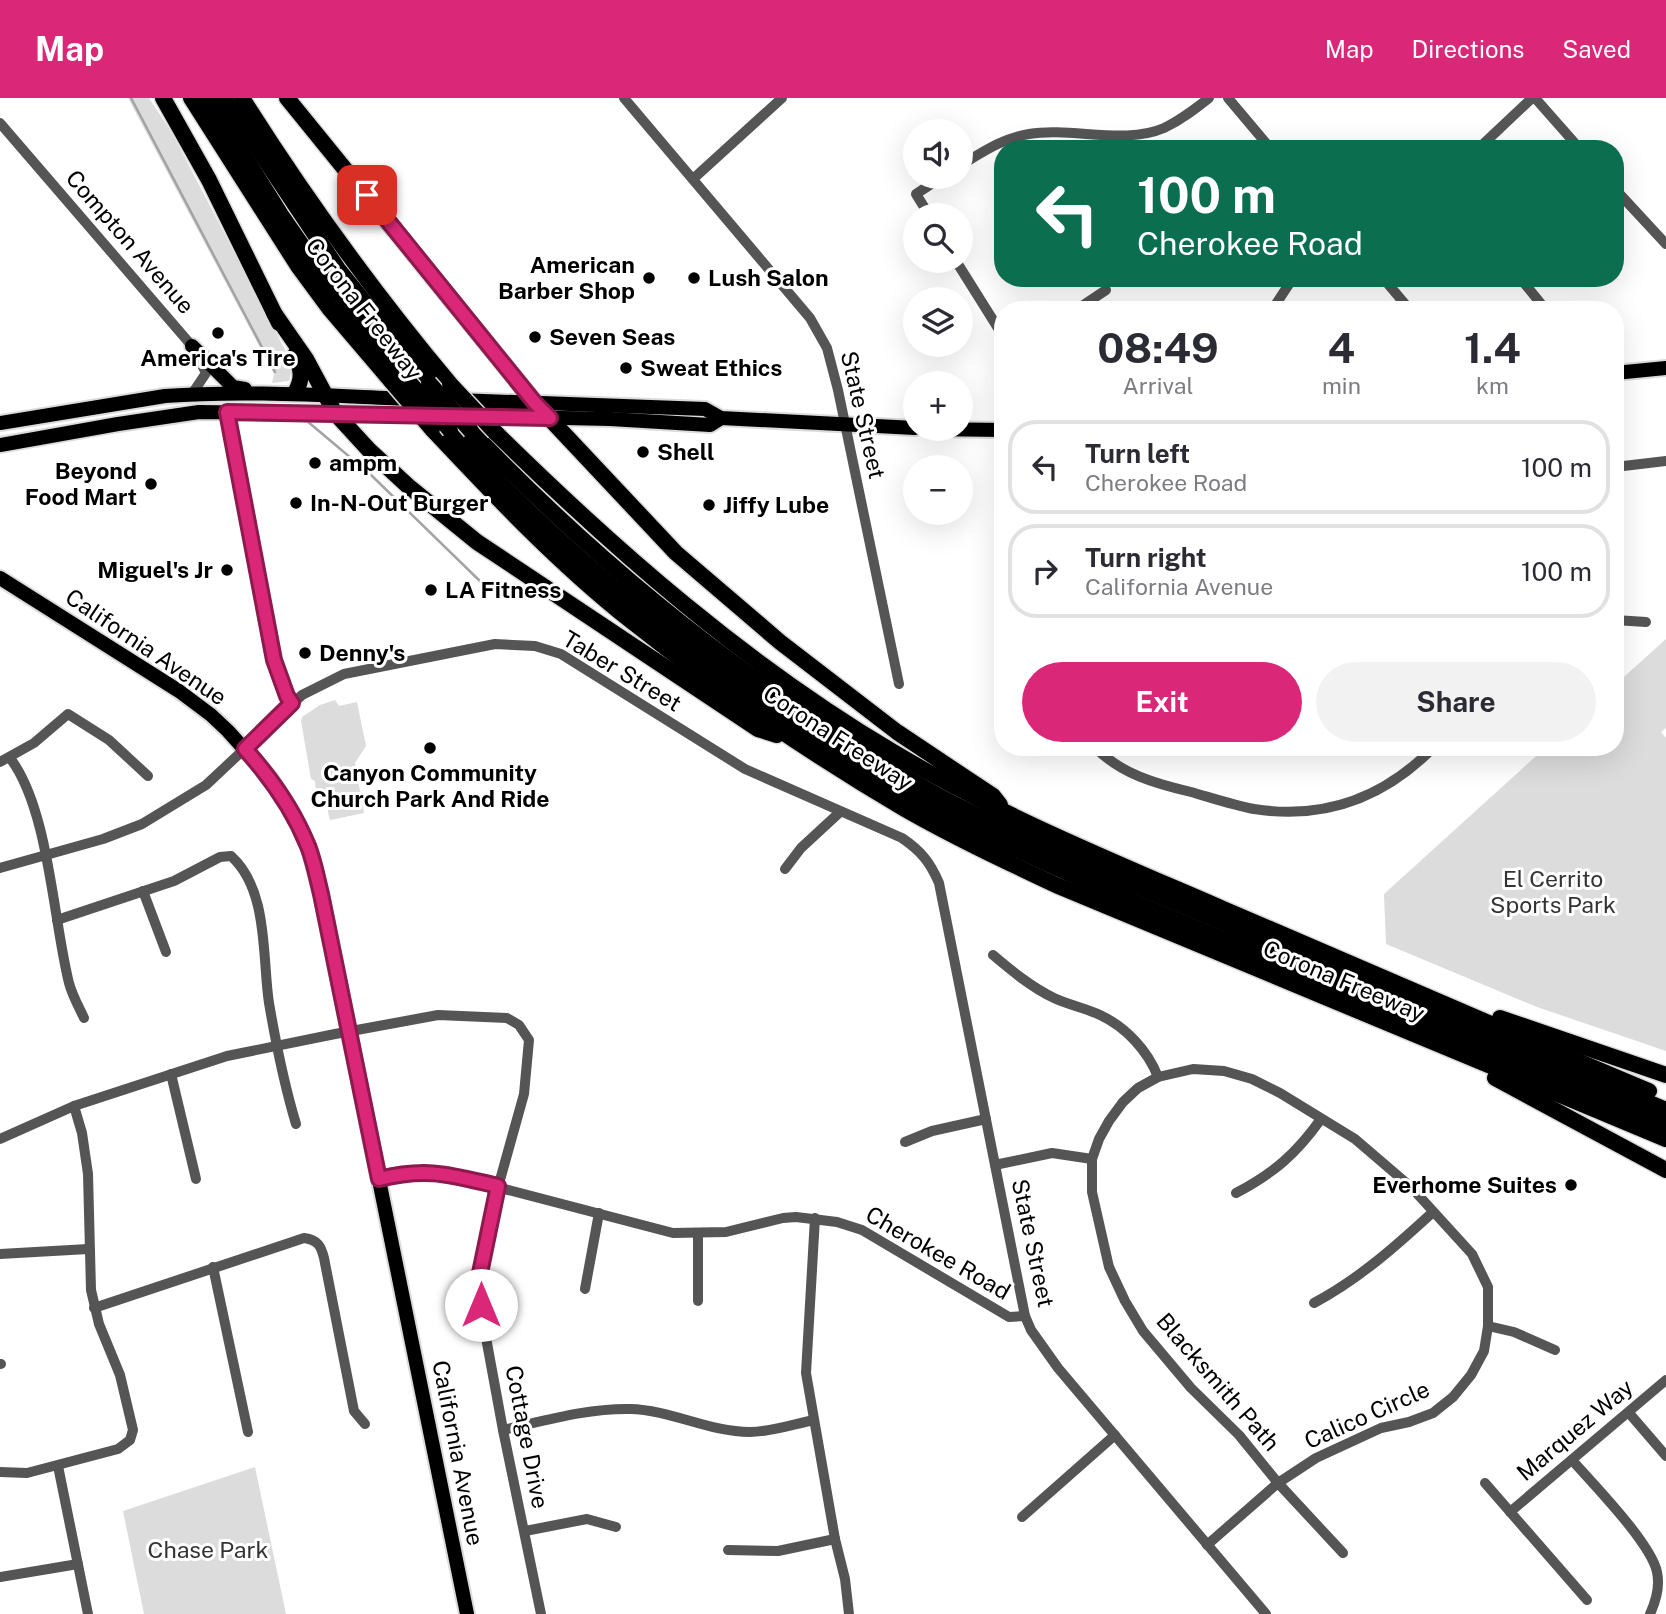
<!DOCTYPE html>
<meta charset="utf-8">
<style>
body{margin:0;font-family:"Public Sans",sans-serif;background:#f2f2f3;color:#2b2b33;height:100vh;display:flex;flex-direction:column;font-size:26px;white-space:nowrap}
*{box-sizing:border-box;margin:0}
p{font-size:23px;color:#7c7c81}
.icon{flex:none;width:38px;height:38px;fill:none;stroke:currentColor;stroke-width:2;stroke-linecap:round;stroke-linejoin:round}
.map{position:relative;flex:1;overflow:hidden}
.details{position:absolute;left:994px;top:203px;width:630px;height:455px;display:flex;flex-direction:column;background:#fff;border-radius:28px;box-shadow:0 7px 28px #0002}
.details>*{flex:none}
.guide{position:absolute;left:994px;top:42px;width:630px;height:147px;border-radius:28px;box-shadow:0 7px 28px #0002;background:#0b6e4f;color:#fff;overflow:hidden}
.tools{position:absolute;left:903px;top:21px;display:grid;gap:14px}
.tools a{display:grid;place-items:center;width:70px;height:70px;border-radius:50%;background:#fff;box-shadow:0 7px 28px #0002;font-size:35px}
.pin{position:absolute;display:grid;place-items:center;width:60px;height:60px;color:#fff;margin:-30px;border-radius:14px;box-shadow:0 4px 10px #0006}
.me{position:absolute;width:77px;margin:-38px;rotate:0deg;stroke-linejoin:round;filter:drop-shadow(0 0 5px #0008)}
.turn{display:flex;align-items:center;gap:24px;height:147px;padding:0 28px;font-size:32px}
.turn .icon{width:91px;height:91px;stroke-width:2.5}
.turn b{display:block;font-size:49px;line-height:60px}
.eta{display:flex;justify-content:space-evenly;align-items:center;height:119px;text-align:center}
.eta b{font-size:42px;font-weight:700;line-height:49px}
.button{display:flex;gap:14px;margin-top:auto;padding:14px 28px}
.button a{flex:1;height:80px;border-radius:42px;background:#db2777;color:#fff;font-size:28px;font-weight:700;line-height:80px;text-align:center}
.button a+a{background:#f2f2f3;color:#2b2b33}
ul{padding:0;list-style:none}
li{display:flex;align-items:center;gap:21px;height:94px;margin:0 14px 10px;padding:0 14px;border:4px solid #e1e1e2;border-radius:28px}
li div{flex:1}
li b{display:block;font-size:26px}
li em{font-style:normal}
header{display:flex;align-items:center;gap:42px;box-sizing:border-box;height:98px;padding:0 35px;background:#db2777;color:#fff}
header strong{font-size:33px}
nav{display:flex;gap:38px;margin-inline-start:auto;font-size:24px}
.map>svg:first-child{display:block}
.green{fill:#dcdcdc}
.lines{fill:none;stroke-linecap:round;stroke-linejoin:round}
.stream{stroke:#a3a3a3;stroke-width:2.5}
.major-casing{stroke:#dbdbdb;stroke-width:18}
.highway-casing{stroke:#dbdbdb;stroke-width:19}
.minor{stroke:#555;stroke-width:10}
.major{stroke:#000;stroke-width:14}
.highway{stroke:#000;stroke-width:16}
.highway-bridge-casing{stroke:#dbdbdb;stroke-width:19;stroke-linecap:butt}
.highway-bridge{stroke:#000;stroke-width:16}
.route-casing{stroke:#8e194d;stroke-width:18}
.route{stroke:#db2777;stroke-width:12}
.poi-dot{fill:#000;stroke:#fff;stroke-width:2.5}
.labels{text-anchor:middle;stroke-width:6;stroke-linejoin:round;paint-order:stroke}
.street-label{font-size:23px;fill:#000;stroke:#fff}
.poi-label{font-size:23px;font-weight:bold;fill:#000;stroke:#fff;text-anchor:start}
.park-label{font-size:23px;fill:#333;stroke:#fff}
</style>
<header>
<strong>Map</strong>
<nav><a>Map</a><a>Directions</a><a>Saved</a></nav>
</header>
<div class="map">
<svg width="1666" height="1516" viewBox="0 0 1666 1516">
<rect width="100%" height="100%" fill="#fff"/>
<!-- green -->
<g class="green">
<path d="M128,0H149L172,35L293,267L289,283L272,285L274,276Z"/>
<path d="M1666,541V630L1661,634L1666,640V953L1537,909L1386,846L1384,796L1546,649H1615V587Z"/>
<path d="M335,602L339,608L357,604L366,648L355,665L364,715L330,722L324,697L316,698L315,683L311,681L301,623L302,619L320,607Z"/>
<path d="M255,1369L286,1516H144L123,1413Z"/>
</g>
<g class="lines">
<!-- stream -->
<g class="stream">
<path d="M131,0L275,274"/>
<path d="M307,323L370,376L484,487"/>
</g>
<!-- major casing -->
<g class="major-casing">
<g id="major">
<path d="M192,248L233,289L245,291"/>
<path d="M1615,275L1666,270"/>
<path d="M457,302L705,311L721,320L915,330"/>
<path d="M475,318L610,321L710,327L721,320"/>
<path d="M0,325L165,298C247,292 330,298 413,301"/>
<path d="M928,331L1003,332"/>
<path d="M0,347L118,326L199,314L426,317"/>
<path d="M0,480L179,593L211,617L228,633L271,681L293,716L309,750L321,796L467,1516"/>
</g>
</g>
<!-- highway casing -->
<g class="highway-casing">
<g id="highway">
<path d="M163,0L209,82L279,225"/>
<path d="M191,0L298,168L329,210L392,284"/>
<path d="M208,0L281,117L324,179L409,284"/>
<path d="M224,0L338,171L429,285"/>
<path d="M242,0C305,100 374,195 450,286"/>
<path d="M287,0L535,305L676,455L780,544L897,634L993,698L1000,707"/>
<path d="M274,215L306,261L335,315L369,352L408,388L477,444L758,631L777,637"/>
<path d="M295,295C303,281 302,272 295,257"/>
<path d="M432,331C495,398 558,465 630,522C717,591 809,655 905,711C954,739 1005,763 1056,787L1666,1041"/>
<path d="M450,332C544,436 651,526 766,606C813,638 861,670 910,697C1027,761 1150,811 1272,862C1403,917 1535,972 1666,1026"/>
<path d="M471,333C581,448 701,549 835,635C874,660 913,685 954,706C984,721 1015,735 1046,750L1666,1012"/>
<path d="M495,334C617,454 745,566 893,654C997,716 1110,762 1221,810C1364,872 1506,933 1649,993"/>
<path d="M1500,920L1666,977"/>
<path d="M1495,980L1666,1072"/>
</g>
</g>
<!-- minor -->
<g class="minor">
<path d="M624,0L810,220L827,250L838,292L899,586"/>
<path d="M1228,0L1271,51"/>
<path d="M1535,0L1580,51"/>
<path d="M0,25L192,248L206,275L192,296"/>
<path d="M1478,51L1532,0"/>
<path d="M961,67C983,54 1003,40 1029,36C1072,29 1125,47 1164,30C1181,22 1195,11 1209,0"/>
<path d="M693,81L782,0"/>
<path d="M1615,91L1666,146"/>
<path d="M929,117L916,96L942,79"/>
<path d="M956,163L1003,238"/>
<path d="M1383,180L1410,212"/>
<path d="M1520,180L1546,212"/>
<path d="M1076,212L1106,192"/>
<path d="M1272,212L1293,180"/>
<path d="M227,314L274,562L287,598L292,605"/>
<path d="M1615,369L1666,363"/>
<path d="M1615,522L1646,524"/>
<path d="M1095,649C1120,676 1157,686 1191,694C1212,700 1233,707 1254,711C1324,722 1384,700 1434,649"/>
<path d="M10,660C49,711 53,822 69,885C72,897 79,909 84,920"/>
<path d="M0,664L34,645L68,616L109,642L148,678"/>
<path d="M0,770L103,741L142,726L206,687L302,597L344,576L495,546L535,548L561,556L745,671L902,740C921,753 930,764 939,785L1025,1218L1031,1232L1058,1270L1266,1516"/>
<path d="M785,771L801,750L840,714"/>
<path d="M143,793L166,854"/>
<path d="M57,822L174,783L220,759L231,758C269,792 262,860 269,905C276,946 284,986 296,1026"/>
<path d="M993,857C1012,873 1031,889 1054,900C1069,907 1085,910 1100,917C1126,929 1148,953 1158,979"/>
<path d="M171,976L196,1081"/>
<path d="M0,1041L74,1008L227,958L335,936L438,917L507,920L519,927L529,942L524,996L495,1100L479,1180L480,1207L503,1332L541,1516"/>
<path d="M905,1044L932,1033L986,1021"/>
<path d="M995,1067L1052,1055L1092,1061"/>
<path d="M379,1081L422,1073L443,1075L673,1135L726,1134L783,1120L796,1119L837,1124L862,1132L1009,1219L1025,1218"/>
<path d="M1236,1095C1274,1075 1296,1056 1321,1021"/>
<path d="M815,1120L806,1275L835,1441L845,1481L849,1516"/>
<path d="M698,1136V1203"/>
<path d="M0,1156L88,1151"/>
<path d="M213,1169L248,1334"/>
<path d="M585,1191L599,1115"/>
<path d="M1314,1205C1359,1181 1396,1148 1433,1114"/>
<path d="M94,1210L304,1140C318,1142 321,1148 324,1160L354,1313L365,1326"/>
<path d="M1488,1228L1514,1234L1555,1252"/>
<path d="M0,1266H1"/>
<path d="M1629,1315L1666,1358"/>
<path d="M503,1332C544,1323 588,1310 630,1311C671,1312 709,1334 750,1334C771,1334 794,1326 814,1322"/>
<path d="M1572,1362C1593,1386 1651,1445 1657,1474C1660,1488 1656,1503 1650,1516"/>
<path d="M58,1368L88,1516"/>
<path d="M0,1374L27,1375L118,1351L130,1342L133,1332L120,1277L99,1226L91,1192L88,1076L82,1035L74,1008"/>
<path d="M1485,1385L1587,1502"/>
<path d="M1510,1414L1666,1282"/>
<path d="M1022,1419L1115,1337"/>
<path d="M525,1433L587,1421L616,1429"/>
<path d="M1207,1447L1278,1385L1316,1360L1381,1330L1409,1324L1433,1315L1453,1299L1471,1277L1484,1253L1488,1228V1189L1472,1156L1411,1089L1355,1041L1280,995L1252,981L1224,973L1193,971L1158,979L1138,990L1123,1004L1109,1023L1099,1041L1092,1061V1094L1109,1169L1125,1203L1143,1233L1191,1290L1239,1337L1278,1385L1343,1455"/>
<path d="M728,1452L778,1453L835,1441"/>
<path d="M0,1479L78,1466"/>
</g>
<!-- major -->
<use href="#major" class="major"/>
<!-- highway -->
<use href="#highway" class="highway"/>
<!-- highway-bridge casing -->
<g class="highway-bridge-casing">
<g id="highway-bridge">
<path d="M392,284L432,331"/>
<path d="M409,284L450,332"/>
<path d="M429,285L471,333"/>
<path d="M450,286L495,334"/>
</g>
</g>
<!-- highway-bridge -->
<use href="#highway-bridge" class="highway-bridge"/>
</g>
<g class="lines">
<!-- route casing -->
<g class="route-casing">
<path id="route" d="M367,97L535,305L550,320L227,314L274,562L287,598L292,605L245,651C271,680 293,711 308,748C314,763 317,780 321,796L379,1081C428,1069 450,1077 498,1088L479,1180L481,1207"/>
</g>
<!-- route -->
<use href="#route" class="route"/>
</g>
<!-- markers -->
<g class="poi-dot">
<circle cx="649" cy="180" r="7"/>
<circle cx="694" cy="180" r="7"/>
<circle cx="218" cy="235" r="7"/>
<circle cx="535" cy="239" r="7"/>
<circle cx="626" cy="270" r="7"/>
<circle cx="643" cy="354" r="7"/>
<circle cx="315" cy="365" r="7"/>
<circle cx="151" cy="386" r="7"/>
<circle cx="296" cy="405" r="7"/>
<circle cx="709" cy="407" r="7"/>
<circle cx="227" cy="472" r="7"/>
<circle cx="431" cy="492" r="7"/>
<circle cx="305" cy="555" r="7"/>
<circle cx="430" cy="650" r="7"/>
<circle cx="1571" cy="1087" r="7"/>
</g>
<g class="labels">
<!-- street labels -->
<g class="street-label">
<text transform="translate(130 144) rotate(49)" y="8">Compton Avenue</text>
<text transform="translate(364 211) rotate(52)" y="8">Corona Freeway</text>
<text transform="translate(863 317) rotate(77)" y="8">State Street</text>
<text transform="translate(146 549) rotate(34)" y="8">California Avenue</text>
<text transform="translate(622 573) rotate(31)" y="8">Taber Street</text>
<text transform="translate(838 640) rotate(33)" y="8">Corona Freeway</text>
<text transform="translate(1344 883) rotate(23)" y="8">Corona Freeway</text>
<text transform="translate(1033 1145) rotate(78)" y="8">State Street</text>
<text transform="translate(938 1155) rotate(30)" y="8">Cherokee Road</text>
<text transform="translate(1218 1284) rotate(49)" y="8">Blacksmith Path</text>
<text transform="translate(1367 1317) rotate(-24)" y="8">Calico Circle</text>
<text transform="translate(1575 1332) rotate(-40)" y="8">Marquez Way</text>
<text transform="translate(527 1339) rotate(79)" y="8">Cottage Drive</text>
<text transform="translate(458 1355) rotate(79)" y="8">California Avenue</text>
</g>
<!-- poi labels -->
<g class="poi-label">
<text x="635" y="175" text-anchor="end">American<tspan x="635" dy="26">Barber Shop</tspan></text>
<text x="708" y="188">Lush Salon</text>
<text x="549" y="247">Seven Seas</text>
<text x="218" y="268" text-anchor="middle">America's Tire</text>
<text x="640" y="278">Sweat Ethics</text>
<text x="657" y="362">Shell</text>
<text x="329" y="373">ampm</text>
<text x="137" y="381" text-anchor="end">Beyond<tspan x="137" dy="26">Food Mart</tspan></text>
<text x="310" y="413">In-N-Out Burger</text>
<text x="723" y="415">Jiffy Lube</text>
<text x="213" y="480" text-anchor="end">Miguel's Jr</text>
<text x="445" y="500">LA Fitness</text>
<text x="319" y="563">Denny's</text>
<text x="430" y="683" text-anchor="middle">Canyon Community<tspan x="430" dy="26">Church Park And Ride</tspan></text>
<text x="1557" y="1095" text-anchor="end">Everhome Suites</text>
</g>
<!-- park labels -->
<g class="park-label">
<text x="1553" y="789">El Cerrito<tspan x="1553" dy="26">Sports Park</tspan></text>
<text x="208" y="1460">Chase Park</text>
</g>
</g>
</svg>
<div class="tools">
<a><svg class="icon" aria-label="sound" viewBox="0 0 24 24"><path d="M4 9h4l5-4v14l-5-4H4zM17 9q2 3 0 6"/></svg></a>
<a><svg class="icon" aria-label="search" viewBox="0 0 24 24"><circle cx="10" cy="10" r="6"/><path d="M15 15l6 6"/></svg></a>
<a><svg class="icon" aria-label="layers" viewBox="0 0 24 24"><path d="M12 4l9 5-9 5-9-5zM3 14l9 5 9-5"/></svg></a>
<a>+</a>
<a>−</a>
</div>
<div class="pin" style="left:367px;top:97px;background:#d93025"><svg class="icon" aria-label="arrive" viewBox="0 0 24 24"><path d="M6 21V4h12l-3 4 3 4H6"/></svg></div>
<svg class="me" style="left:481px;top:1207px" viewBox="-20 -20 40 40"><circle r="19" fill="#fff"/><path d="M0-13L10 11 0 6-10 11z" fill="#db2777"/></svg>
<div class="guide">
<div class="turn"><svg class="icon" aria-label="left" viewBox="0 0 24 24"><path d="M17 20v-9H6M10 6l-5 5 5 5"/></svg><div><b>100 m</b>Cherokee Road</div></div>
</div>
<section class="details">
<div class="eta">
<div><b>08:49</b><p>Arrival</p></div>
<div><b>4</b><p>min</p></div>
<div><b>1.4</b><p>km</p></div>
</div>
<ul>
<li><svg class="icon" aria-label="left" viewBox="0 0 24 24"><path d="M17 20v-9H6M10 6l-5 5 5 5"/></svg><div><b>Turn left</b><p>Cherokee Road</p></div><em>100 m</em></li>
<li><svg class="icon" aria-label="right" viewBox="0 0 24 24"><path d="M7 20v-9h11M14 6l5 5-5 5"/></svg><div><b>Turn right</b><p>California Avenue</p></div><em>100 m</em></li>
</ul>
<div class="button"><a>Exit</a><a>Share</a></div>
</section>
</div>
